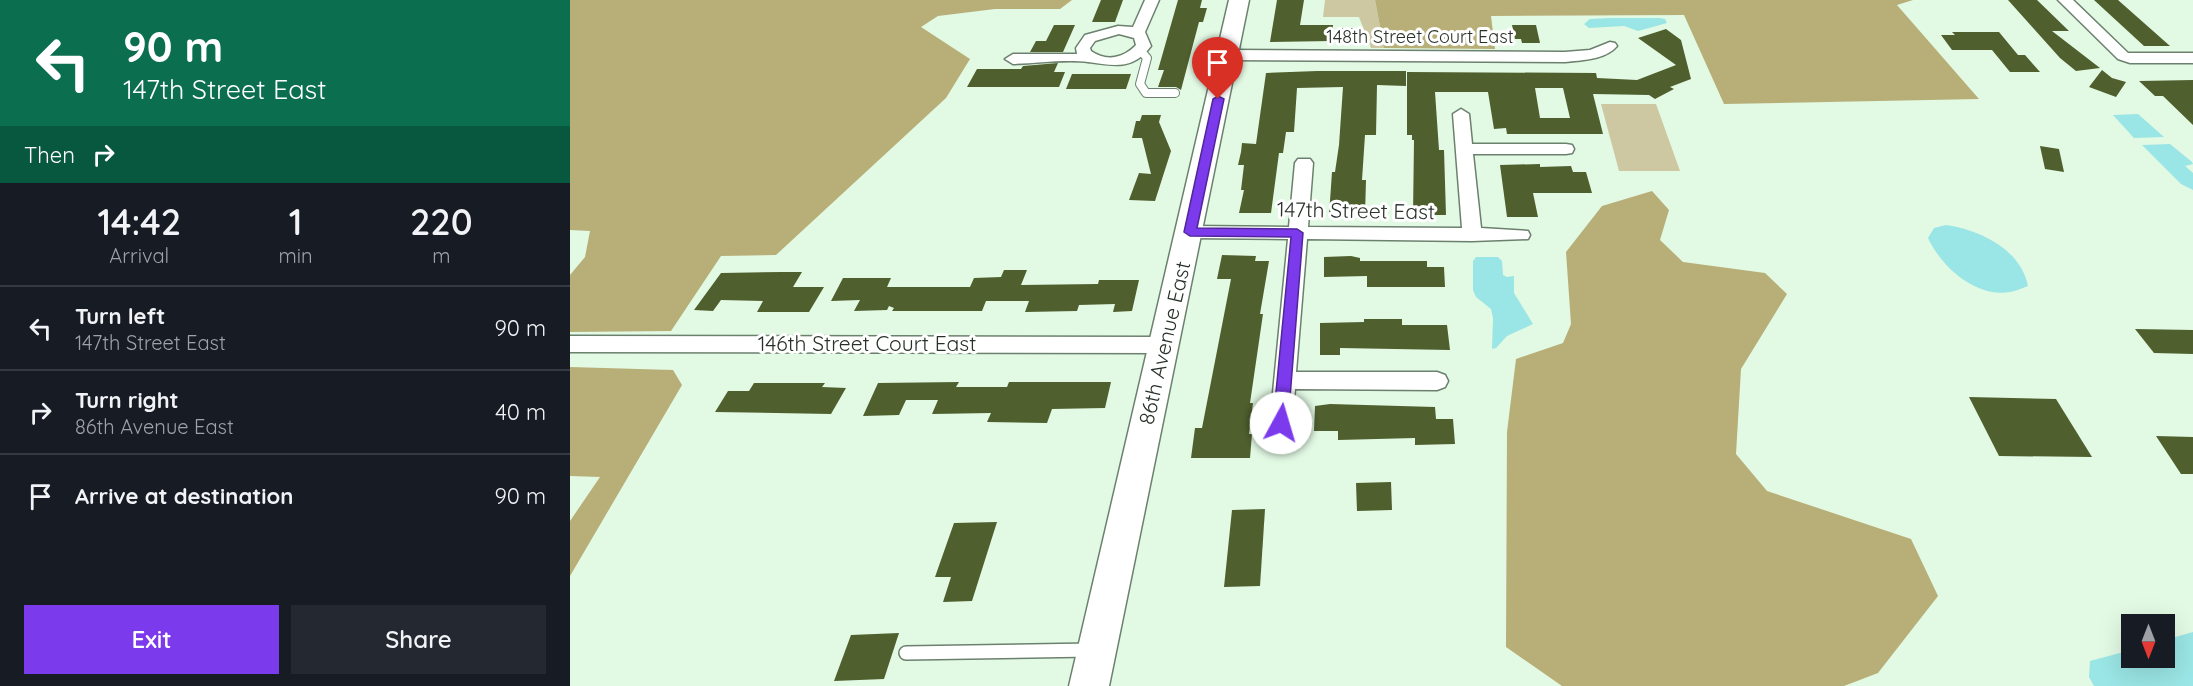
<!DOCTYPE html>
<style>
body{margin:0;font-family:Quicksand,sans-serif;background:#242831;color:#f1f3f6;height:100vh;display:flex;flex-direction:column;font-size:22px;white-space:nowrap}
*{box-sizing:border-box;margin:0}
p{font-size:20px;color:#9ea1a6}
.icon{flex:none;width:33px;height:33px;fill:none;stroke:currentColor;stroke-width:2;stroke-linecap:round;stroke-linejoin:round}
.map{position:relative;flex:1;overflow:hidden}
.details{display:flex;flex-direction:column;background:#171b24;width:570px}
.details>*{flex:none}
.top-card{background:#0b6e4f;color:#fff;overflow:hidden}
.needle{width:39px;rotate:180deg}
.controls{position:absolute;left:1551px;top:614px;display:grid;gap:12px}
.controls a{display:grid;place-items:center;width:54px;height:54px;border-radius:0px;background:#171b24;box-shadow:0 6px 24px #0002;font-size:30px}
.pin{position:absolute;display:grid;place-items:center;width:51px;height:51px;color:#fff;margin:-62px -26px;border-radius:50% 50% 50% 0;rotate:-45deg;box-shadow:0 0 6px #0007}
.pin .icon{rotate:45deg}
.me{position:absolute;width:66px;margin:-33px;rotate:6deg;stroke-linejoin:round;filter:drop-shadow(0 0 4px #0008)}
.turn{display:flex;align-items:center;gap:21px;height:126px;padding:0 24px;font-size:27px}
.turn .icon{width:78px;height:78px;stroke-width:2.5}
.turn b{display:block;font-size:42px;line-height:51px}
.then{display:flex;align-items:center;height:57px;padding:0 24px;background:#0003;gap:12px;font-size:22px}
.eta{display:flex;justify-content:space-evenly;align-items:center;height:102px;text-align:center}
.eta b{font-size:36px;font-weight:600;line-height:42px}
.primary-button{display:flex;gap:12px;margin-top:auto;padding:12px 24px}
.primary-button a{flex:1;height:69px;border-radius:0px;background:#7c3aed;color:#fff;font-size:24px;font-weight:600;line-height:69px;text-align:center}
.primary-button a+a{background:#242831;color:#f1f3f6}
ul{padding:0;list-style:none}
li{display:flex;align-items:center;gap:18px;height:84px;padding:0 24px;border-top:2px solid #363941}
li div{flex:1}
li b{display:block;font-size:22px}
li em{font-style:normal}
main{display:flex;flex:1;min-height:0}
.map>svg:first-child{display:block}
.green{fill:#cdc7a2}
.forest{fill:#b8af78}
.water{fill:#9ae5e5}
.building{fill:#505f2e;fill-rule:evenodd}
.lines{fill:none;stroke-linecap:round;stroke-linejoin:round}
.lane-far1-casing{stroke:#6c806e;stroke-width:10}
.lane-casing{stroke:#6c806e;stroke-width:16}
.street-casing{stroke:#6c806e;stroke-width:3}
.secondary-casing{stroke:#6c806e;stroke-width:3}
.lane-far1{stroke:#fff;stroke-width:8}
.lane{stroke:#fff;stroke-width:13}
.street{fill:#fff;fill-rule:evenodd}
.secondary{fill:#fff;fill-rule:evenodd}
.route{fill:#7c3aed;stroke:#51269a;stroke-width:1.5}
.labels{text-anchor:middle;stroke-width:6;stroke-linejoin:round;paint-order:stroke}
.far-street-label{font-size:18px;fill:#29322a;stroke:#fff}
.street-label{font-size:21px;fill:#29322a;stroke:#fff}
</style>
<main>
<section class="details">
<div class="top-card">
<div class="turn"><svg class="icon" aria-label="left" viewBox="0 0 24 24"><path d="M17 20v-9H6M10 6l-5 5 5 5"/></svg><div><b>90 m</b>147th Street East</div></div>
<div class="then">Then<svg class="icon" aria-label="right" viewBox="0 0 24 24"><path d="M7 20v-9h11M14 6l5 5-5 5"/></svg></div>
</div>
<div class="eta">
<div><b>14:42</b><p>Arrival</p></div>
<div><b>1</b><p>min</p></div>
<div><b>220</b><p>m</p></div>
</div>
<ul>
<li><svg class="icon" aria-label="left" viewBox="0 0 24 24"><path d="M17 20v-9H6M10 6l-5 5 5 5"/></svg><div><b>Turn left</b><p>147th Street East</p></div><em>90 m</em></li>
<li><svg class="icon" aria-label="right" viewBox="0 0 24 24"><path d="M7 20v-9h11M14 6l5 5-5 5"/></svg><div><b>Turn right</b><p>86th Avenue East</p></div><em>40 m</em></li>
<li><svg class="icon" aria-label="arrive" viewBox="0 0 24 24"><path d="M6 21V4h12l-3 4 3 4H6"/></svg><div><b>Arrive at destination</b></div><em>90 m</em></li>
</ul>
<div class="primary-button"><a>Exit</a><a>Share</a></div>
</section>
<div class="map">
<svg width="1623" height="686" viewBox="0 0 1623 686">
<rect width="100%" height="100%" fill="#e2f9e4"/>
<!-- green -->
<g class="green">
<path d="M755,0H805L814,48H801L789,17H753Z"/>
<path d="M1031,104H1086L1110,171H1049Z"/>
</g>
<!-- forest -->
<g class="forest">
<path d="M0,0H502L490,9H425L368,16L351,27L400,59L376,98L206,255L151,256L101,331L0,332V275L15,257L20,231L0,230Z"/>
<path d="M805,0H1343L1327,5L1409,99L1154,104L1114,15L921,16L925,49L814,48Z"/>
<path d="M1082,191L1099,210L1090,240L1113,262L1195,273L1217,294L1171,369L1166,454L1197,491L1341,539L1368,596L1308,673L1274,686H992L936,647L937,432L946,359L993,343L1001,324L996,252L1032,206Z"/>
<path d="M0,367L103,370L112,385L0,576V521L30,477L0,476Z"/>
</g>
<!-- water -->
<g class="water">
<path d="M1040,18H1089L1095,19L1097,23L1068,31L1054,26L1019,28L1014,24L1020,19Z"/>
<path d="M1568,114L1594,137L1564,138L1543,115Z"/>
<path d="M1600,144L1622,162L1623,164L1615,166L1623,173V190L1611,184L1572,145Z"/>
<path d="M1376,225C1411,230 1451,250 1458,286C1452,288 1446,291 1440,292C1405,298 1371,266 1358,238L1364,228Z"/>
<path d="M906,257H928L932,261L933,275L937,277L944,276V293L963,324L937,336L926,348L922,349L923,318L921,309L906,297L903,290V261Z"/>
<path d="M1623,632V686H1524L1519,677L1520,661L1561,650L1562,657H1594L1595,640Z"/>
</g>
<!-- building -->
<g class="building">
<path d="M531,0H553L545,22H522Z"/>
<path d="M608,0H632L630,8H637L633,22H629L611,90L606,87H588L594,70H588Z"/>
<path d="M707,0H734L730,25H763L761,41L700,42Z"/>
<path d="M1438,0H1467L1499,31H1482L1530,68L1506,71L1490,58Z"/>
<path d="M1524,0H1548L1600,46H1574Z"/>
<path d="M484,25H505L493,52H460L466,41H476Z"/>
<path d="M942,25H966L970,43H952L951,39H945Z"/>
<path d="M767,28H792L791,42H766Z"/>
<path d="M1096,29L1111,40L1121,79L1100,87L1104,89L1085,99L1079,95L1023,94L1033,134H937L936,128L924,129L918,92H865L869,150H874L876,215H843L844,140H842V135H837V72L1026,73L1027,78L1067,80L1106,65L1068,38ZM965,88H993L1000,118H970Z"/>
<path d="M1382,32H1429L1448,55H1455L1470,72H1440L1422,50H1382L1371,35H1385Z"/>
<path d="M488,63L484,72H495L489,87H397L407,69H451L453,66Z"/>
<path d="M1532,70L1542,78L1556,82L1546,97L1519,87Z"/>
<path d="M747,71H836V86L807,85L806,135H795L792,180H796L795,215H759L762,172H765L769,145L773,87L727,88L724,132H716L713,153H709L701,213H669L674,190H671L674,165H668L671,152L672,143L686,144L696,73Z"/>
<path d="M502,74H561L556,89H496Z"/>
<path d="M1623,80V125L1593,96H1585L1569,81Z"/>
<path d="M572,115H591L589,122L601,151L585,201L559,200L569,173L581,174L572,138H562L566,121H570Z"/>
<path d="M1470,146L1489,149L1494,172L1475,169Z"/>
<path d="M970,164V167L1001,166L1003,172H1016L1022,193H963L968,217H937L930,165Z"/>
<path d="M652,255L686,256L685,261H699L690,314H693L680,403H683L679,434H682L680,458H621L625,428H632L661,279H647Z"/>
<path d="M781,256L790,258V261H857V267H874L875,287H797V276L754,277V257Z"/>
<path d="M434,270H457L451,285L528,284L529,280H569L562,311L543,312L545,304L509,305L507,311L455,312L459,301H416L412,311H322L324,308L319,306L317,310L284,311L290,300L261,301L273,278H321L317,287H400L404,278L431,277Z"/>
<path d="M212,272H232L223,287H254L239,312H187L193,301L151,300L143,311L124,310L151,273Z"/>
<path d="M794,319H832V325H877L880,350L770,348V355H750V323L794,322Z"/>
<path d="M1565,329L1623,330V354L1584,353Z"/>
<path d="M389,382L386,387H437L439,382H541L535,408L482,409L477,423L417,422L421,413L362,414L368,400H336L329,415L293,416L308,383Z"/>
<path d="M184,383H255L252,387L276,388L261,414L145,412L158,391H179Z"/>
<path d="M1399,397L1486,399L1522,457L1429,456Z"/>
<path d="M760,404L865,407L866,419H883L885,444L845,445V438L768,440V431H744L745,406Z"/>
<path d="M1586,436L1623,437V474H1611Z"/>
<path d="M821,482L822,510L787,511L786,483Z"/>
<path d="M695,509L690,586L654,587L662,510Z"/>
<path d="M427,522L402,601L373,602L381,577H365L384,523Z"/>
<path d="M329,633L314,679L264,681L281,635Z"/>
</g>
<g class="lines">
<!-- lane-far1 casing -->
<g class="lane-far1-casing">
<path id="lane-far1" d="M571,51L577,58L570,84L576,93H605"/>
</g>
<!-- lane casing -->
<g class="lane-casing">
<path id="lane" d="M336,653L521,650"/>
</g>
<!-- street casing -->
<g class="street-casing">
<g id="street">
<path d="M575,0H589L575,32L581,46C564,70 544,66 518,62C496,59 466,63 443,64L435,59L443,54H507L506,48L515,35L548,26L563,27ZM549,34L564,38L566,45C554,58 536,62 521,51L520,48L525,41Z"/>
<path d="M1488,0H1503L1558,53H1623V63H1560L1548,59Z"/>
<path d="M1040,42L1045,43L1047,46C1035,60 1012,60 995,62L658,60L650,55L658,50L995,52L1020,50Z"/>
<path d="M891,109L899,114L902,144H996L1002,145L1004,149L1002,153L996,154H903L911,228L958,231L960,235L958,239L902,241L737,239L726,372H867L875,375L878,381L875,387L867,390L725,389L722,423L719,430L711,432L703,430L700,423L718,239L620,238L613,236L611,232L613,228L620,226L719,227L725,163L728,159H740L743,163L738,227L892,228L883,114Z"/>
<path d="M0,336L594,337L601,339L605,345L601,351L594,353L0,352Z"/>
</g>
</g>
<!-- secondary casing -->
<g class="secondary-casing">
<path id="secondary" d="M659,0H679L539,686H499Z"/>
</g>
<!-- lane-far1 -->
<use href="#lane-far1" class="lane-far1"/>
<!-- lane -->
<use href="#lane" class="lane"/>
<!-- street -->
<use href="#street" class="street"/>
<!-- secondary -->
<use href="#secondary" class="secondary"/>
</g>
<!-- route -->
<path class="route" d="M648,96L654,99L627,228L727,229L733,233L718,423L716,427H705L703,423L721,237L620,236L614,232L643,99Z"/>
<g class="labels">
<!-- far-street labels -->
<g class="far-street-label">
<text x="850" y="43">148th Street Court East</text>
</g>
<!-- street labels -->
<g class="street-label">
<text transform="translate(786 211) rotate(1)" y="7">147th Street East</text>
<text transform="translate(595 343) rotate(-77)" y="7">86th Avenue East</text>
<text x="297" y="351">146th Street Court East</text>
</g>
</g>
</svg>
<div class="controls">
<a><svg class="needle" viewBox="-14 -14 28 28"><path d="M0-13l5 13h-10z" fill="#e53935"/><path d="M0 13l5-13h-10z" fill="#9ea1a6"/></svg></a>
</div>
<div class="pin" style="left:648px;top:99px;background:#d93025"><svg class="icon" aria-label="arrive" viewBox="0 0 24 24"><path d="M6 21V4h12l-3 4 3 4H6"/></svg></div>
<svg class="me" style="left:711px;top:423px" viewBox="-20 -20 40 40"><circle r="19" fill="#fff"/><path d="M0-13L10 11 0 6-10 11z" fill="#7c3aed"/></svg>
</div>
</main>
